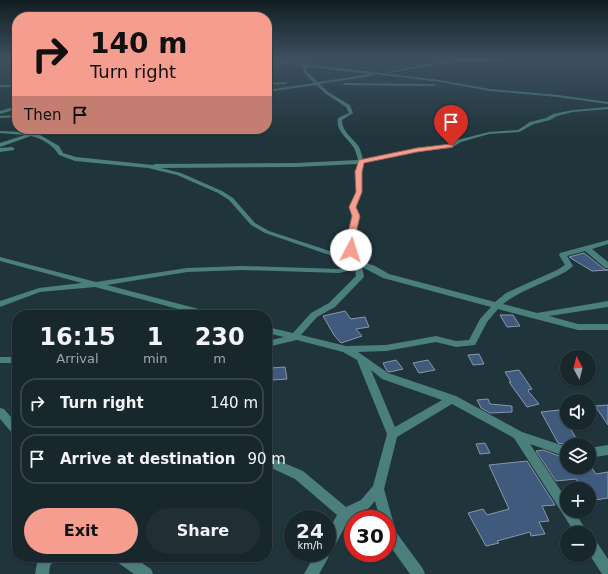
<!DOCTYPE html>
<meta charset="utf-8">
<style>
body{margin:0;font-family:"DejaVu Sans",sans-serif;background:#212f34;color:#f1f3f6;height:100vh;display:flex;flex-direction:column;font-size:15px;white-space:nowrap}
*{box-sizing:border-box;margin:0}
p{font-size:13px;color:#9fa5a9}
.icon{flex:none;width:22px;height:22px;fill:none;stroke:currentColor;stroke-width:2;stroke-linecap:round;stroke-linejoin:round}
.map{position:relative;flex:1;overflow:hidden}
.sheet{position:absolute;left:12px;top:310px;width:260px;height:252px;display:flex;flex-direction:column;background:#18272c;border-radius:16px;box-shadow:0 1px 3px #0004,0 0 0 1px #364448}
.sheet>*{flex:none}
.guide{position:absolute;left:12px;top:12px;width:260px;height:122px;border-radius:16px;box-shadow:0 1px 3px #0004,0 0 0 1px #364448;background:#f59d8e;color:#111;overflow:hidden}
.needle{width:26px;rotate:353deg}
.buttons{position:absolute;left:560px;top:350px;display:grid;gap:8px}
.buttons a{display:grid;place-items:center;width:36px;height:36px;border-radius:50%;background:#18272c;box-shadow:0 1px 3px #0004,0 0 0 1px #364448;font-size:20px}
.speed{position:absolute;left:284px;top:510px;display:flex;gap:8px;font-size:20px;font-weight:700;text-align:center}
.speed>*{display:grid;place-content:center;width:52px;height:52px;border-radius:50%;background:#18272c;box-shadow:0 1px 3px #0004,0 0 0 1px #364448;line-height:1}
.speed small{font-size:10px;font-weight:400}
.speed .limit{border:6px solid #d22;background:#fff;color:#111}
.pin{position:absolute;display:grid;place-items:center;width:34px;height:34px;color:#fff;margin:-41px -17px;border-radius:50% 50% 50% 0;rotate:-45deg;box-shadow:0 0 4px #0007}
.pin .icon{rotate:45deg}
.me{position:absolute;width:44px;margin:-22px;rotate:5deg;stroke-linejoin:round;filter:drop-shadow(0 0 3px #0008)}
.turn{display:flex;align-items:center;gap:14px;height:84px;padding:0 12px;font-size:18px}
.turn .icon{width:52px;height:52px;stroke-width:2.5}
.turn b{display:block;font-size:28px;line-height:34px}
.then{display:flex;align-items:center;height:38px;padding:0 12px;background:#0003;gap:8px;font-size:15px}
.eta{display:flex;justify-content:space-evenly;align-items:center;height:68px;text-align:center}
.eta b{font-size:24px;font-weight:700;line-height:28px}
.action{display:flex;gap:8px;margin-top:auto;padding:8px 12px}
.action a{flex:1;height:46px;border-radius:24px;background:#f59d8e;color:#111;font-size:16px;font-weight:700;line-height:46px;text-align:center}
.action a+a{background:#212f34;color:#f1f3f6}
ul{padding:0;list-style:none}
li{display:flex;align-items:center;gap:12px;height:50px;margin:0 8px 6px;padding:0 4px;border:2px solid #364448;border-radius:16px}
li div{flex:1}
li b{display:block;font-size:15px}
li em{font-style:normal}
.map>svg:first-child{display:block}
.building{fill:#405a7e;stroke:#8b97a8}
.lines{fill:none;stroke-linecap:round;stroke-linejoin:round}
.street{fill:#4a7f7c;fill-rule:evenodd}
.route{fill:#f59d8e;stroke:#9f665c}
</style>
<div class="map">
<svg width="608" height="574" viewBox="0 0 608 574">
<rect width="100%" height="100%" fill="#20343b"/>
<!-- building -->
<g class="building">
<path d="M584,253L604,269L608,270L592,271L569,257Z"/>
<path d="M345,311L351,319L365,317L369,327L356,329L362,336L341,343L334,335L323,316Z"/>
<path d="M500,315H513L520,326L507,327Z"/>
<path d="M479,354L484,364L473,365L468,355Z"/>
<path d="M396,360L403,369L390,372L387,371L383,363Z"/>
<path d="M428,360L435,370L419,373L413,363Z"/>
<path d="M285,367L287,379L273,380L271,368Z"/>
<path d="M519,370L532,389L528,390L529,392L539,404L527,407L509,382H511L505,372Z"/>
<path d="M488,399L490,404L512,406V412L490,413L481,408L477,400Z"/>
<path d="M608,405V425L595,406Z"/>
<path d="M559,410L566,421L580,445H567L558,443L541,412Z"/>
<path d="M485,443L490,453L480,454L476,444Z"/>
<path d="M543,450L562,457L567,467H591L596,474L608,472V498L589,501V489H582L576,479L556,481L536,451Z"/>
<path d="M527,461L555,505L542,506L549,521L539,522L545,534L531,536L530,532L497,541L499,543L486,546L468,513L483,509L487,515L509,509L489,465Z"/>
</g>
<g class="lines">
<!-- street -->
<g class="street">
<path d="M301,59H304L306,64L440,80L490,89L558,95L608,102V104L558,97L490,91L440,82L374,74L372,76L320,84L328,92L350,105L353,113L342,120C342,132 353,138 359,147C361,151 362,156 363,160L417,148L450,145L457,140L489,132L518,130L530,122L546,118L553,114L573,110L608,107V109L573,112L557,116L550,120L534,124L519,132L489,134L461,142L451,148L417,152L363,163L361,172L362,192L355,207L359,216L355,237V250L361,261L375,266L389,274L495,302L506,293L557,270L565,265L559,255L560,253L608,240V244L592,249L608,262V268H605L585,251L567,256L573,266C567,272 559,275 551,279C534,287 517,293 503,304L537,313L608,301V307L549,316L578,324H608V330H578L498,309L487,322L475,345L456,347L436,342L386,351L358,352L388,373L456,396L522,432L567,447V457L530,444L567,500V511H574L588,533H575L514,438L452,404L397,437L384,489L396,532L423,569L425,574H410L387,542V519H380L375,501L369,508L360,513L366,515L368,519H353V522L348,521L332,551L329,552L328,558L319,574H304L316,553H327V533L337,515L295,479L267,466V456L303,471L346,507L361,500L373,486L387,434L357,360L343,352L297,340L267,347V341L284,337L267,333V327L293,333L311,313L329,303L356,276L355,269L339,273L242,270L187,272L107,285L214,313L215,315H201L95,287L40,292L0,307V301L39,288L82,283L0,261V257L96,282L187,268L242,266L339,269L349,267L353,263L265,233L251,225L229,200L218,193L177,175L148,168L75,161L59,155C53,145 43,139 31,136L0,147V143L25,135L0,133V131L23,132L40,135L59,146L63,153L76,157L153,165L155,164L296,163L358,160C357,156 356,152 354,148C348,138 335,131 338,118L349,113L346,107L326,94L316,85L267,92V90L314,83L304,73L302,66L267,62V60L302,64ZM306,67L370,74L318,82L307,72ZM358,164L355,172L356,192L349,207L353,216L347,237V250L351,258L269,231L255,223L233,198L222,191L181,173L161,168L296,167ZM362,267L383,278L491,307L480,319L469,340L456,341L436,336L386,345L346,346L301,335L317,317L335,307L363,278L364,276ZM371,370L382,379L442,400L395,427Z"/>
<path d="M523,59H552L462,62L426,66L390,73L388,72L426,64L462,60Z"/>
<path d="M287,82L286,84L267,85V83Z"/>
<path d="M344,83L434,84L436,85L434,86L343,85Z"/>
<rect x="0" y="85" width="17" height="2"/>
<path d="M17,106V109L0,114V111Z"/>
<path d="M17,115V117L0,118V116Z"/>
<path d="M12,147L14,148V150L0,152V148Z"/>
<rect x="0" y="357" width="17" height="6"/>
<path d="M0,408L4,409L17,424V435L13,434L0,419Z"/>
<path d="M608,445V455L589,458V448Z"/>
<path d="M589,537L594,538L608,559V574H602L589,554Z"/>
<path d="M40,557H56L50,566L49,574H35L37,563Z"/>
<path d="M115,557H133L151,569L153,574H134L117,562Z"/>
</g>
</g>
<!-- sky -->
<linearGradient id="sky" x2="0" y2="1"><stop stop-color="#121d20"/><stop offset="0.42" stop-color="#3c5060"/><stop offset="1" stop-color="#3c5060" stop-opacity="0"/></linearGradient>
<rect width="608" height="139" fill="url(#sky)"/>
<!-- route -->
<path class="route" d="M451,144L453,145V147L417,152L364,163L362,172V192L356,207L360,216L355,237V250L351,252L348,251L347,237L352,216L349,207L356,192L355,172L359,160L417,148Z"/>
</svg>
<div class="buttons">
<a><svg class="needle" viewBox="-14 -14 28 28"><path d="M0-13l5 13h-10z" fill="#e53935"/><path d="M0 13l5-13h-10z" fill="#9fa5a9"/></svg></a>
<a><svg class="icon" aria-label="sound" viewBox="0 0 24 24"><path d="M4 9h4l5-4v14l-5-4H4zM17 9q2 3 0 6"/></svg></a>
<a><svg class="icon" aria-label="layers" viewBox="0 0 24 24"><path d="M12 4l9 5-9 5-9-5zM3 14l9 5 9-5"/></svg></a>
<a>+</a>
<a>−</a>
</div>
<div class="speed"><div>24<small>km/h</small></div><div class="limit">30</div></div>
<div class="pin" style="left:451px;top:146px;background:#d93025"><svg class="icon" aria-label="arrive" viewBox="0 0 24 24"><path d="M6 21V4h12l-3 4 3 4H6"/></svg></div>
<svg class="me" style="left:351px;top:250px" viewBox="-20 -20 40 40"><circle r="19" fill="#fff"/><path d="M0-13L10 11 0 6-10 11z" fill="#f59d8e"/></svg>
<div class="guide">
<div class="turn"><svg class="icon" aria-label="right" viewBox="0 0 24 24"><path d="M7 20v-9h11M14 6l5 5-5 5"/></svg><div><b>140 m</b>Turn right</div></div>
<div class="then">Then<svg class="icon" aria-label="arrive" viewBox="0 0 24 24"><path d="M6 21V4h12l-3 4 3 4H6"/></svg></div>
</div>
<section class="sheet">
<div class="eta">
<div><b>16:15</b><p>Arrival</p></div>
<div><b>1</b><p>min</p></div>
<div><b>230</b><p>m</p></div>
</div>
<ul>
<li><svg class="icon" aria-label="right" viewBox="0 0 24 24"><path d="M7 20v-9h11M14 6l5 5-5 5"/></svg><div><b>Turn right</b></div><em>140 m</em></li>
<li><svg class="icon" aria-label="arrive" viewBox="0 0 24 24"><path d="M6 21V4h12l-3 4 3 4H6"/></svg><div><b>Arrive at destination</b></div><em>90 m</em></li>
</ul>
<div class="action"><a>Exit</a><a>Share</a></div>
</section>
</div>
